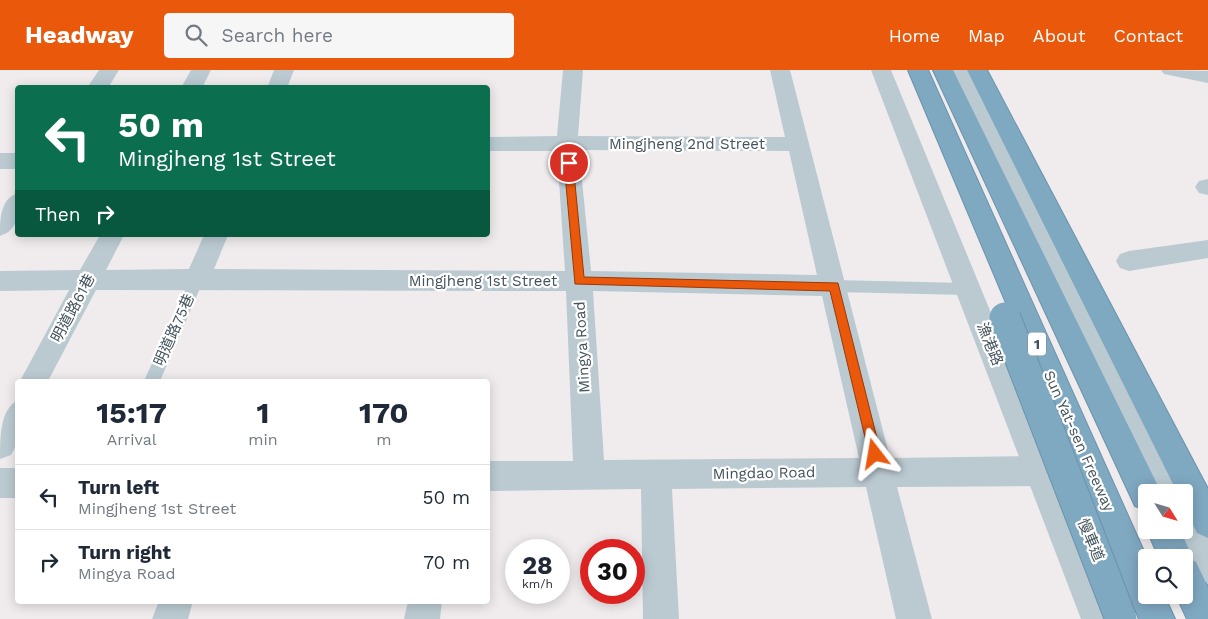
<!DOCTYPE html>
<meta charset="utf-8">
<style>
body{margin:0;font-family:"Work Sans","Noto Sans TC",sans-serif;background:#f6f6f7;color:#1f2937;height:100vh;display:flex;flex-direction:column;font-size:19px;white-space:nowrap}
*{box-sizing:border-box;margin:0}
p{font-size:16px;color:#747a83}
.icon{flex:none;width:28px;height:28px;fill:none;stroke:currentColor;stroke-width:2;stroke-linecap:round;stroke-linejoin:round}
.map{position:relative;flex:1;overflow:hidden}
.drawer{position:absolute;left:15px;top:309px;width:475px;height:225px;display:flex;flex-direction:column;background:#fff;border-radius:5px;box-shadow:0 2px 12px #0003}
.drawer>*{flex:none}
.hud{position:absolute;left:15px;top:15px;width:475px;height:152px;border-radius:5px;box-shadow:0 2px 12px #0003;background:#0b6e4f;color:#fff;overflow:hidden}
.needle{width:32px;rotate:127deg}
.controls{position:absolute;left:1138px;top:414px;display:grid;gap:10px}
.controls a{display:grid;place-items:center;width:55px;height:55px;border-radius:5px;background:#fff;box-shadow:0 2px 12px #0003;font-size:25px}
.speed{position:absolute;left:505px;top:469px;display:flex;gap:10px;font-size:25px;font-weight:700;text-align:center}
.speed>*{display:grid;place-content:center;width:65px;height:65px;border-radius:50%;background:#fff;box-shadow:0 2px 12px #0003;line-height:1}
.speed small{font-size:12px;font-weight:400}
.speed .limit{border:8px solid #d22;background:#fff;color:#111}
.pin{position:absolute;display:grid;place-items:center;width:42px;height:42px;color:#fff;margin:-21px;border:2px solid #fff;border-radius:50%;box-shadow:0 1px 5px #0007}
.me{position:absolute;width:55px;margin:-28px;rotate:346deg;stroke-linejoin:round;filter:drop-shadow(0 0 4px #0008)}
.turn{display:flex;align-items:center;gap:18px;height:105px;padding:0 20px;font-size:22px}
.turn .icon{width:65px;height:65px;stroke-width:2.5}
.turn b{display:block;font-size:35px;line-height:42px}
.then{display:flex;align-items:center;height:48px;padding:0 20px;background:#0003;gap:10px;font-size:19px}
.eta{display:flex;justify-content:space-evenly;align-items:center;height:85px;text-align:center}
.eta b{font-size:30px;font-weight:700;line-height:35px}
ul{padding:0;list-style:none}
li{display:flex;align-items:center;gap:15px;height:65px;padding:0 20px;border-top:1px solid #e0e1e3}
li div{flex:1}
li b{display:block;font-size:19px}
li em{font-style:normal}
header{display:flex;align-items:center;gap:30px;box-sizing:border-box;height:70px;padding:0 25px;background:#ea580c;color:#fff}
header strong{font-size:24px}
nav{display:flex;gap:28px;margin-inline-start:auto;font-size:18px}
.search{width:350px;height:45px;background:#f6f6f7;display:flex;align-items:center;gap:12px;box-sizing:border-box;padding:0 18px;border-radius:5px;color:#747a83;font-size:19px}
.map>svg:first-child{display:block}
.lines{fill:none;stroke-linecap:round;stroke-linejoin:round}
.motorway-casing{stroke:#6b93ad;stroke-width:2}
.service{fill:#bbcad1;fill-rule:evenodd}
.minor{fill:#bbcad1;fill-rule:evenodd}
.tertiary{fill:#bbcad1;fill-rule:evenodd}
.motorway{fill:#7fa8c1;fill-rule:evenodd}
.motorway-bridge-casing{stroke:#6b93ad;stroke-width:33;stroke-linecap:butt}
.motorway-bridge{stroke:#7fa8c1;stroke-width:31}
.route{fill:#ea580c;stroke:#983908}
.labels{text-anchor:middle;stroke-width:4.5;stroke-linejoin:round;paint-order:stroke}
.shield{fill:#fff;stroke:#7b878d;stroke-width:1}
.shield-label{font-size:14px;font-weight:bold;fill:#43535c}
.street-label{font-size:15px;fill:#43535c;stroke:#fff}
</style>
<header>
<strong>Headway</strong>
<div class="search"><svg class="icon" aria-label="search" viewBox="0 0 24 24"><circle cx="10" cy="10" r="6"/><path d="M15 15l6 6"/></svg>Search here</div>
<nav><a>Home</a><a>Map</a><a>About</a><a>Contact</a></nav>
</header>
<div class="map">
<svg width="1208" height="549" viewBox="0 0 1208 549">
<rect width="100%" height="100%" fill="#f0eced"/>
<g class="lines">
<!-- motorway casing -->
<g class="motorway-casing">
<g id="motorway">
<path d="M908,0H928L1147,488L1146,525H1164L1175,549H1139Z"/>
<path d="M933,0H953L1157,414L1161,422H1146V440L1135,436Z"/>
<path d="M967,0H987L1208,419V468L1197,463L1184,437V422H1177Z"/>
<path d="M1147,460H1180L1193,488L1192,490L1196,492L1208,517V549H1187L1176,525H1184V488H1159Z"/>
</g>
</g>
<!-- service -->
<g class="service">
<path d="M197,204L202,205L204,209L160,311H144L190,209L192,205Z"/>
<path d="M834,210L968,213L973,215L975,219L973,223L968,225L834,222L829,220L827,216L829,212Z"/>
</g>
<!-- minor -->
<g class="minor">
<path d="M99,0H119L108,18H87Z"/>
<path d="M191,0H211L202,18H181Z"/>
<path d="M274,0H294L287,18H267Z"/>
<path d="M563,0H583L578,66L785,67L770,0H790L890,388L1041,386L1052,391L1056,401L1052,411L1041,416L897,417L932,549H896L866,417L672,419L679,549H643L641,419L488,421V391H573L566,221L96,220L48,311H20L69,220L0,221V201L80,200L100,165H124L106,200L189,199L204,165H228L214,199L565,201L557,81H488V67L557,66ZM579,80L789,81L817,205L591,201ZM593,221L822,226L859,388L604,390Z"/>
<path d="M1161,0L1208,1V13L1164,4Z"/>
<rect x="0" y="83" width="18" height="16"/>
<path d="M1208,109V125L1199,123L1195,117L1199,111Z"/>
<path d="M18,123C18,141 21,159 0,166C0,149 0,129 18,123Z"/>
<path d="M1208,170V188L1129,201L1120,198L1116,191L1120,184L1129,181Z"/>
<path d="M18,330V372L11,385L0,389C0,367 0,339 18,330Z"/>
<rect x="0" y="398" width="18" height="30"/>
<path d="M159,531H193L188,549H152Z"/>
<path d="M408,531H442L440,549H404Z"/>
</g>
<!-- tertiary -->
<g class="tertiary">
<path d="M871,0H891L1117,549H1081Z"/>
<path d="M950,0H970L1183,411L1188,422L1184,430L1195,435L1208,460V513L1196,508L1174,460H1184V422H1156Z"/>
</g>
<!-- motorway -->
<use href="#motorway" class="motorway"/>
<!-- motorway-bridge casing -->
<g class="motorway-bridge-casing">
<path id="motorway-bridge" d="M1005,248L1121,549"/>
</g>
<!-- motorway-bridge -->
<use href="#motorway-bridge" class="motorway-bridge"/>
</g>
<!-- route -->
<path class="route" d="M569,89L573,93L584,207L838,213L881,384L880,388L875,389L871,388L869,384L830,221L575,214L564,93Z"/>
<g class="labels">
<!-- shield labels -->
<rect class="shield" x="1028" y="262.5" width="18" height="23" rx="4"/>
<g class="shield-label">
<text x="1037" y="279">1</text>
</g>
<!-- street labels -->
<g class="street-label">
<text x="687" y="79">Mingjheng 2nd Street</text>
<text x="483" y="216">Mingjheng 1st Street</text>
<text transform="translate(73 238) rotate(-62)" y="5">明道路61巷</text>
<text transform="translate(174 260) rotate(-66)" y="5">明道路75巷</text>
<text transform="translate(990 274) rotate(68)" y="5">漁港路</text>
<text transform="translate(582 277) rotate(-93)" y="5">Mingya Road</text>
<text transform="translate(1079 371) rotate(66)" y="5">Sun Yat-sen Freeway</text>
<text transform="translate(764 403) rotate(-1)" y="5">Mingdao Road</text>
<text transform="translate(1091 470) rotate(67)" y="5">慢車道</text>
</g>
</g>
</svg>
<div class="controls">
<a><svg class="needle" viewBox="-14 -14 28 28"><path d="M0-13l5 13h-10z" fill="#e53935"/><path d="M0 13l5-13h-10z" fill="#747a83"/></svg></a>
<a><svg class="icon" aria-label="search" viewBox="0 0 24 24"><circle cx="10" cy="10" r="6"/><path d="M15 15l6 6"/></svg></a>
</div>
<div class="speed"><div>28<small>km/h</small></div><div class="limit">30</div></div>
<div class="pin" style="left:569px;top:93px;background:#d93025"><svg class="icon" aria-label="arrive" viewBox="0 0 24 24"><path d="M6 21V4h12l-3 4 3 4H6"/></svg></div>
<svg class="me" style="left:875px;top:384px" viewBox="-20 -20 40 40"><path d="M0-17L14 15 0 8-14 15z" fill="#ea580c" stroke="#fff" stroke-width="4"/></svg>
<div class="hud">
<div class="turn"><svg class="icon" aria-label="left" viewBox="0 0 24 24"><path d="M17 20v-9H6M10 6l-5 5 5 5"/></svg><div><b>50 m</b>Mingjheng 1st Street</div></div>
<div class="then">Then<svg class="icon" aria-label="right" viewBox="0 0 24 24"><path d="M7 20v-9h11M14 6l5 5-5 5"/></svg></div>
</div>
<section class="drawer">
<div class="eta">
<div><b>15:17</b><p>Arrival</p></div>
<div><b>1</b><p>min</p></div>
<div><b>170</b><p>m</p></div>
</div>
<ul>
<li><svg class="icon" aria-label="left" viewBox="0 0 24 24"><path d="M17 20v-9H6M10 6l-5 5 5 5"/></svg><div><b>Turn left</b><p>Mingjheng 1st Street</p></div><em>50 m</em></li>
<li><svg class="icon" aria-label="right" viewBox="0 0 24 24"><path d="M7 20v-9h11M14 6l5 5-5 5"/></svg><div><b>Turn right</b><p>Mingya Road</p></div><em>70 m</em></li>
</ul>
</section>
</div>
